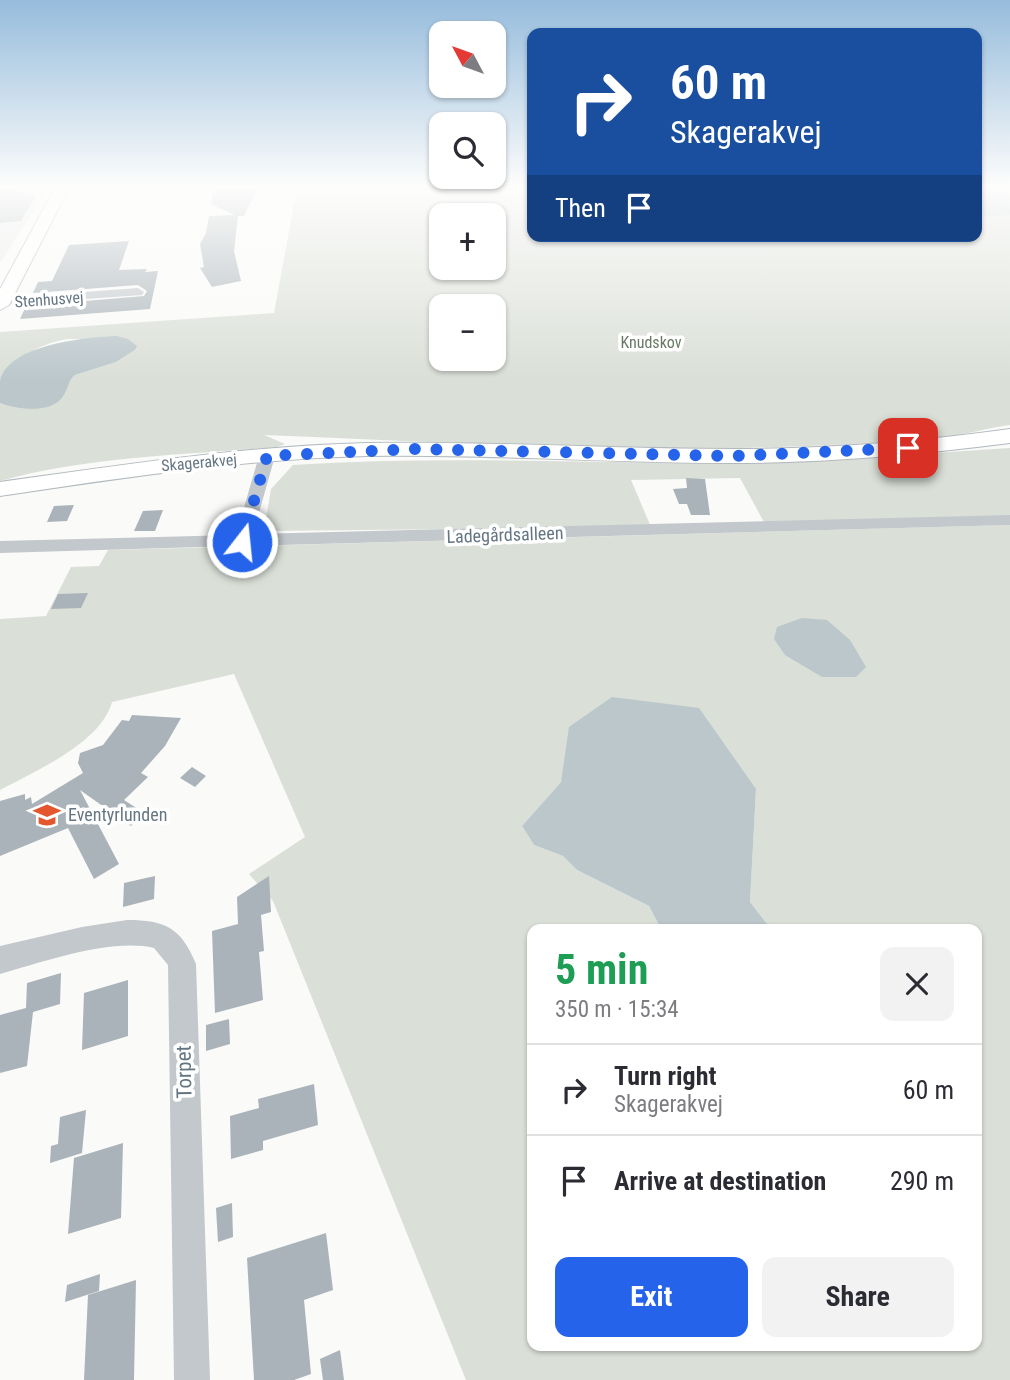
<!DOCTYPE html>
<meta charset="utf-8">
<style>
body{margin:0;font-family:"Roboto Condensed",sans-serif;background:#f2f2f3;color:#2b2b33;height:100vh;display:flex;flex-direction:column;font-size:26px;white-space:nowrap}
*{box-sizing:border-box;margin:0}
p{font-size:23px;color:#7c7c81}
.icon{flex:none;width:38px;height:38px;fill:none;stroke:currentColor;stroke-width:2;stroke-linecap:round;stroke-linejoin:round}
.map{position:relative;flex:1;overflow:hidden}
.sheet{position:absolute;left:527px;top:924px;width:455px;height:427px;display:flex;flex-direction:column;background:#fff;border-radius:14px;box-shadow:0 2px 5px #0004}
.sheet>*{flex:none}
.top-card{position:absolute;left:527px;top:28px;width:455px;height:214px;border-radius:14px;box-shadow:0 2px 5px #0004;background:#1a4fa0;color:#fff;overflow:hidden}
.needle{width:46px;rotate:311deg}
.controls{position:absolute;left:429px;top:21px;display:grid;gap:14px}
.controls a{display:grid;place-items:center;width:77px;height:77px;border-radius:14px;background:#fff;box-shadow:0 2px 5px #0004;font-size:35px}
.pin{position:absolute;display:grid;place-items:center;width:60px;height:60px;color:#fff;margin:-30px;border-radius:14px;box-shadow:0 4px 10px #0006}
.me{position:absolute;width:77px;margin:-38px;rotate:16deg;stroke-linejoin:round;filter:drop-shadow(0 0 5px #0008)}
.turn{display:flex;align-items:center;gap:24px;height:147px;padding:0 28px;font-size:32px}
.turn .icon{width:91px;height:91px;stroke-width:2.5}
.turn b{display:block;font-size:49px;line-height:60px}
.then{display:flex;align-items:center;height:66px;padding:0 28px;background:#0003;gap:14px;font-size:26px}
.round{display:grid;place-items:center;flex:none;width:74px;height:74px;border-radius:14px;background:#f2f2f3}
.head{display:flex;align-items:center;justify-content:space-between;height:119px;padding:0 28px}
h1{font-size:42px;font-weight:700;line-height:52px;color:#1e9e55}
.cta{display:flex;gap:14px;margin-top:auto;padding:14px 28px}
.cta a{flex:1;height:80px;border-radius:14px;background:#2563eb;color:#fff;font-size:28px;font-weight:700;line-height:80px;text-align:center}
.cta a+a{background:#f2f2f3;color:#2b2b33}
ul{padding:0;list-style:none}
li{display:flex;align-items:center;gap:21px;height:91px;padding:0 28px;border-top:2px solid #e1e1e2}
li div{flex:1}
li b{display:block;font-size:26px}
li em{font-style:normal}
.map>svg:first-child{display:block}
.built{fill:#e8e9e9}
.green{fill:#dadfd7;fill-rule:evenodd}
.water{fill:#bbc7cb}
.building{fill:#aab3b9}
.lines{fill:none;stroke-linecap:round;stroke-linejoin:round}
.secondary-casing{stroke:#b3babf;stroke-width:2}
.street{fill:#c3c8cc;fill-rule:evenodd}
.secondary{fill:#fff;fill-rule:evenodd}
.route{stroke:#2563eb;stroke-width:12;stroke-dasharray:0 21.6}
.labels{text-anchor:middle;stroke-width:7;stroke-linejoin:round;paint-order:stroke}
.far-street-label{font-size:16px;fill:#657683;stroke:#fff}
.far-park-label{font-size:16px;fill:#687a64;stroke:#fff}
.street-label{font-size:18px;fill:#657683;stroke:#fff}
.poi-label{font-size:18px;fill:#657683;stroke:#fff;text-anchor:start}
.near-street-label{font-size:21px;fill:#657683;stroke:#fff}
</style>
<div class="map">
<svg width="1010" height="1380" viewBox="0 0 1010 1380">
<rect width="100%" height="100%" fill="#fafaf8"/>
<!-- built -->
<path class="built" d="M17,188H48L0,263V197Z"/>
<!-- green -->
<g class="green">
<path d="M297,188H532V236H976L977,188H1010V425C987,428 965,435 942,437C717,459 490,444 264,435L285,444L277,447C185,455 89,456 0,481V403C11,408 52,407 61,399C68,392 67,382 75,375L116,362L135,350C115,347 90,338 70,339C44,341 13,359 0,380V332L274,313ZM441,215H494V268H441ZM441,306H494V359H441Z"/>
<path d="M1010,448V518L765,524L740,478L631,480L651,527L264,531L271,489L293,465C446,455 598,464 750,463C837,462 923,453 1010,448Z"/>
<path d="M1010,525V1380H466L273,901L249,874L305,837L234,674L112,702C101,743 35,771 0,790V619L46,616L71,567L99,566L108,550ZM561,782L756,789L750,902L771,929H976V1346H532V929H661L649,906L577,870L563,856L534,845L522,826Z"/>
</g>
<!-- water -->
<g class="water">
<path d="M976,188H993L1010,195V215L977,217Z"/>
<path d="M117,336L128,339L137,346L135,350L116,362L75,375C68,381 69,387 64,395C53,414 18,410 0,403C0,397 0,388 0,381C8,344 88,337 117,336Z"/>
<path d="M802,618L827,620L850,640L866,667L856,677H822L785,655L774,639L777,627Z"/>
<path d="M612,697L699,708L756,789L750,902L771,929H661L649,906L577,870L563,856L534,845L522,826L561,782L569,727Z"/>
</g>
<!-- building -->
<g class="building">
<path d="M0,188L36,195L21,221L0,223Z"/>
<path d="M214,188H258L244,216H238L234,251L241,281L212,287L200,268L204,267L200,244L206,233L209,216L235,215L211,204Z"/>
<path d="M129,241L119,270L147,269L145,272L158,271L150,309L20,319L26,306L144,296L147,291L138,285L33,293L38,282L52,281L69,245Z"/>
<path d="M686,478L705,479L710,515H691L687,504H679L673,489L687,488Z"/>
<path d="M74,505L67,521L47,522L54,506Z"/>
<path d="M163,510L155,531H134L143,511Z"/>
<path d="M88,593L81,608L51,609L58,594Z"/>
<path d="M132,715L181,718L165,746L141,773L148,777L124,800L144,813L131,826L80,790L119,864L94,879L68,828L0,856V801L25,794V800L31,797L32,804L83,773L78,763L80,753L103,745L122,720L129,721Z"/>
<path d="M192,767L206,776L195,787L180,778Z"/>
<path d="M155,876L154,899L123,907L124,883Z"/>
<path d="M269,876L271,912L261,915L264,951L259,952L263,1000L215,1013L212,931L238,924L237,897Z"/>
<path d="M61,973L60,1004L33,1012L27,1066L0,1073V1015L26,1008L27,983Z"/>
<path d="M128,980V1036L82,1050L84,993Z"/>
<path d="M229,1019L230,1044L206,1051V1025Z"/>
<path d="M314,1084L318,1125L263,1141V1150L231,1159L230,1116L259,1108L258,1099Z"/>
<path d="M86,1110L82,1153L50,1163L51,1146L58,1144L60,1117Z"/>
<path d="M123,1143L121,1218L68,1234L74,1158Z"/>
<path d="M232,1203L233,1237L218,1242L216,1208Z"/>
<path d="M326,1233L333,1290L304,1300L311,1374L294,1380H254L247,1258Z"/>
<path d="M100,1274L99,1291L65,1302L67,1285Z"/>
<path d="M136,1280L134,1380H84L88,1295Z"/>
<path d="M340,1350L344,1380H323L320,1359Z"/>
</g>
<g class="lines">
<!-- secondary casing -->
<g class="secondary-casing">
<g id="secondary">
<path d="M55,188H69L9,305L0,310V289Z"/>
<path d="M1010,429V443C917,455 825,463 731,463C610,463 489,454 367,456C244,459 121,478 0,496V482C122,465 244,446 367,443C489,441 610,449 731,449C825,449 917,442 1010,429Z"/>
</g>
</g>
<!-- street -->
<g class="street">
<path d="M138,288L144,292L142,295L0,305L2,298Z"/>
<path d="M267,451L275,456L253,534L1010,515V525L249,546L242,549L235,546L0,553V541L236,535L259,456Z"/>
<path d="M127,920C166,920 181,928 196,964L210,1380H174L168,965L154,948C110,938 44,962 0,974V946L82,927Z"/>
</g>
<!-- secondary -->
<use href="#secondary" class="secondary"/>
</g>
<!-- sky -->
<linearGradient id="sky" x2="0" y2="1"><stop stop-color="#96bcdc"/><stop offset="0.49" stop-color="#fdfdfc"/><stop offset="1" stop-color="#fdfdfc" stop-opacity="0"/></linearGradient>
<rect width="1010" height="381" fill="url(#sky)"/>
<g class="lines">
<!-- route -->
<path class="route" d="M242,542L267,456L414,449L733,456L908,448"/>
</g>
<!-- icons -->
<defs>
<g id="school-bare" transform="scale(2.1)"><path d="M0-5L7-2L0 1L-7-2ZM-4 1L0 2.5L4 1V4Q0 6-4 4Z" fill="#e4572e" stroke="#fff" stroke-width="2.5" paint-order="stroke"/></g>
</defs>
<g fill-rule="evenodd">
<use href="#school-bare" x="47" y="815"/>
</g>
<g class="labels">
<!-- far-street labels -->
<g class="far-street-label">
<text transform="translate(49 299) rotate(-4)" y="6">Stenhusvej</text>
<text transform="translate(199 462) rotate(-5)" y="6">Skagerakvej</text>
</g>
<!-- far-park labels -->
<g class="far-park-label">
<text x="651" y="348">Knudskov</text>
</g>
<!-- street labels -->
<g class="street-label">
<text transform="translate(505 535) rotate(-2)" y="6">Ladegårdsalleen</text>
</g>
<!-- poi labels -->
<g class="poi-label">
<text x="68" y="821">Eventyrlunden</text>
</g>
<!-- near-street labels -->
<g class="near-street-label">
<text transform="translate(184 1072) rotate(-91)" y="7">Torpet</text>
</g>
</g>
</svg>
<div class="controls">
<a><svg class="needle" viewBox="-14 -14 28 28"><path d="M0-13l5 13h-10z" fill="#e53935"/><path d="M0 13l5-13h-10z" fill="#7c7c81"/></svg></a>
<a><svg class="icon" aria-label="search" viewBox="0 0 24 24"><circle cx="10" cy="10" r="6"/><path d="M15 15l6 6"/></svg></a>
<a>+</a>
<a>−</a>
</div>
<div class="pin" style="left:908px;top:448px;background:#d93025"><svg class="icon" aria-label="arrive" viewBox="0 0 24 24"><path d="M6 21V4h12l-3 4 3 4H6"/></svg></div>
<svg class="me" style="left:242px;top:542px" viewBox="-20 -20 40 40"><circle r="17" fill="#2563eb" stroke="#fff" stroke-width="3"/><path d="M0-11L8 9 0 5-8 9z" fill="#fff"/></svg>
<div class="top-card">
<div class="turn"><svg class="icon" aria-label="right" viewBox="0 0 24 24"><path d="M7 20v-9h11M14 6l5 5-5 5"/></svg><div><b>60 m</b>Skagerakvej</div></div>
<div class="then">Then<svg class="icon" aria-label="arrive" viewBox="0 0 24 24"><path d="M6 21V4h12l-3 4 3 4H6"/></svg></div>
</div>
<section class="sheet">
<div class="head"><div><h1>5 min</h1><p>350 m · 15:34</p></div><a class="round"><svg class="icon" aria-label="close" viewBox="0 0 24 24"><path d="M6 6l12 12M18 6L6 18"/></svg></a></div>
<ul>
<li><svg class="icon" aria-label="right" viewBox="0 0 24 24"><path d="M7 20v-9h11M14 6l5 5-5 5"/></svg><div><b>Turn right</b><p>Skagerakvej</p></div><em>60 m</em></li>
<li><svg class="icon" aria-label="arrive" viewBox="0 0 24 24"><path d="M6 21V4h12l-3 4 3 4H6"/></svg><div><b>Arrive at destination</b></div><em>290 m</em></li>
</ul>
<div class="cta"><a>Exit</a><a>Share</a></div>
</section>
</div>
